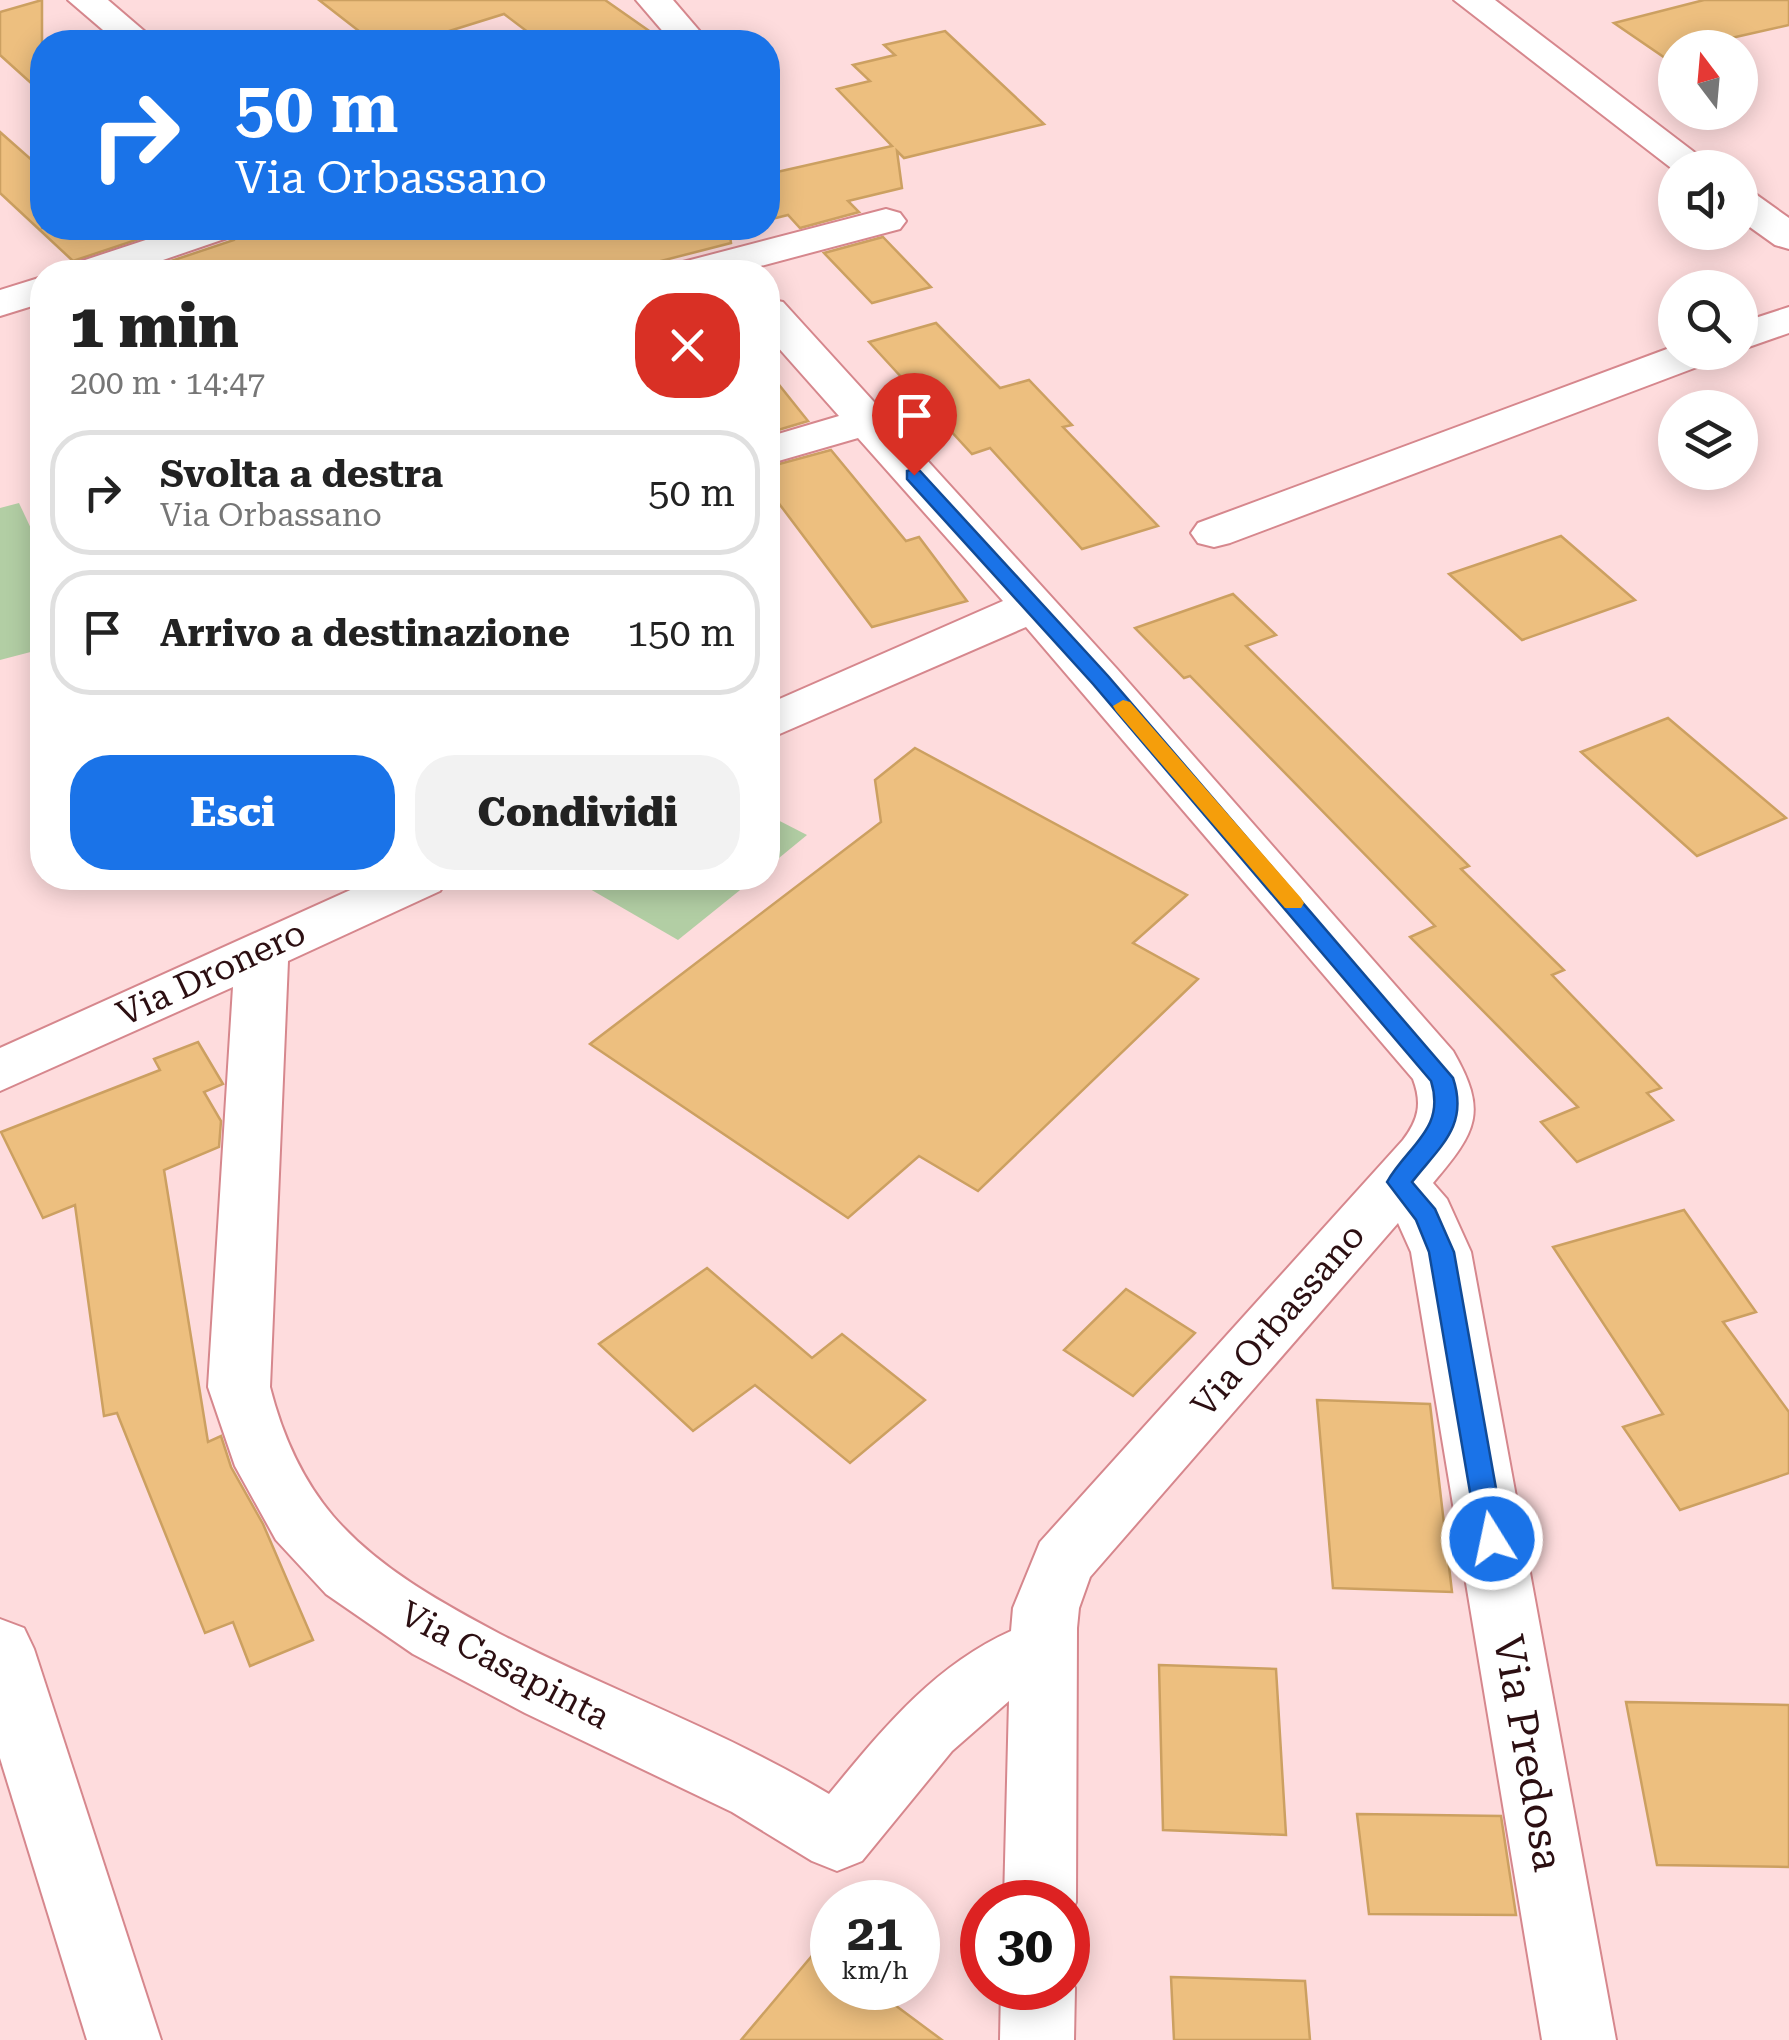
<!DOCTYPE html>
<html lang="it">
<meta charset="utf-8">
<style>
body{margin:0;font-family:"Roboto Serif",serif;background:#f2f2f2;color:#222;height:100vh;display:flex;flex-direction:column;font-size:38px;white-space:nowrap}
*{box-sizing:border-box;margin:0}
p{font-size:32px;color:#767676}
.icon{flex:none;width:55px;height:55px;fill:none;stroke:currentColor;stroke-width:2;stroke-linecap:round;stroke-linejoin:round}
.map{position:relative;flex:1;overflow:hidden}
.drawer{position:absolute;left:30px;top:260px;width:750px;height:630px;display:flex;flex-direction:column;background:#fff;border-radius:40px;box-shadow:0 5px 25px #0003}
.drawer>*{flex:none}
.guide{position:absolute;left:30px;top:30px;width:750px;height:210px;border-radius:40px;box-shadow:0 5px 25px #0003;background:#1a73e8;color:#fff;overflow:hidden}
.needle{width:65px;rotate:344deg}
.controls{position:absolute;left:1658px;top:30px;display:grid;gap:20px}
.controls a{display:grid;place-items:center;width:100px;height:100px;border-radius:50%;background:#fff;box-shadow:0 5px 25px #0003;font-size:50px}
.speed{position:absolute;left:810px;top:1880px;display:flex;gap:20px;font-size:50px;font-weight:700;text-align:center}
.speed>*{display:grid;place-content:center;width:130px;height:130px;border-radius:50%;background:#fff;box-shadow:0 5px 25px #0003;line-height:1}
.speed small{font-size:25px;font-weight:400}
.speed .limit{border:15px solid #d22;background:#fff;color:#111}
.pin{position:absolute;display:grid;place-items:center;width:85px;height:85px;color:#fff;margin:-102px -42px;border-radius:50% 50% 50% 0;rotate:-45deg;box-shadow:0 0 10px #0007}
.pin .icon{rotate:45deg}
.me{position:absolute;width:110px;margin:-55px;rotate:350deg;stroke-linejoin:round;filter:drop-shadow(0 0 8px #0008)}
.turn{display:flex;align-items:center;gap:35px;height:210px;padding:0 40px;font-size:45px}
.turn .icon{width:130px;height:130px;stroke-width:2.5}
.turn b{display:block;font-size:70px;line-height:85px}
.round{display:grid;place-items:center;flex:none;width:105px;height:105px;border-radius:40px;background:#f2f2f2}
.head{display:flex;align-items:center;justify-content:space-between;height:170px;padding:0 40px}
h1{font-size:60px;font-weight:800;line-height:75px}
.action{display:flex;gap:20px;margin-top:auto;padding:20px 40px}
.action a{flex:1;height:115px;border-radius:40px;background:#1a73e8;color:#fff;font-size:40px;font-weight:800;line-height:115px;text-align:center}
.action a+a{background:#f2f2f2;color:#222}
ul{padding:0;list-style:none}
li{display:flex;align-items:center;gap:30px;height:125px;margin:0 20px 15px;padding:0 20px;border:5px solid #e0e0e0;border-radius:40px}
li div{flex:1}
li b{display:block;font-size:38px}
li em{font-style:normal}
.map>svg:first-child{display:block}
.green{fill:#b2cea4}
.building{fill:#edbf7f;stroke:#cca061;stroke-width:2.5}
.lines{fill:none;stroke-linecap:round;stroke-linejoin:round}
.minor-casing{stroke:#d6878d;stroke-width:4}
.highway-casing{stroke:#d6878d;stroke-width:4}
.minor{fill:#fff;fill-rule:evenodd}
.highway{fill:#fff;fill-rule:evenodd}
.route{fill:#1a73e8;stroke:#114b97;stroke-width:2.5}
.slow{fill:#f59e0b}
.labels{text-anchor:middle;stroke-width:8;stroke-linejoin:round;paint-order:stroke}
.street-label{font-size:35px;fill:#2c0f12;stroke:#fff}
.near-street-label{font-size:42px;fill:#2c0f12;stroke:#fff}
</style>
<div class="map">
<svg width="1789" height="2040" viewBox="0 0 1789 2040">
<rect width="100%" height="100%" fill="#fedcdd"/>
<!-- green -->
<g class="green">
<path d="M19,503L42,552V649L0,660V508Z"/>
<path d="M768,815L807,835L768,867Z"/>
<path d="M593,878H755L678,940L583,885Z"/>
</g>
<!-- building -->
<g class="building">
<path d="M42,0V93L0,55V12Z"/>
<path d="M319,0H605L665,42H541L504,14L414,42H373Z"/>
<path d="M1704,0H1789V25L1718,41L1726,48H1675V60L1671,62L1614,23Z"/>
<path d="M945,31L1044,124L904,158L897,151L902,188L848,201L859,212L800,228L788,215L768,220V174L892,146L837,89L870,81L853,65L895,55L884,45Z"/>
<path d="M0,132L42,169V228H172L73,261L0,193Z"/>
<path d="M243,228H729L731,243L618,272H138L234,240Z"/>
<path d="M883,237L931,287L872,303L824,253Z"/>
<path d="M936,323L1000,388L1029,380L1072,425L1063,427L1158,526L1082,549L990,448L972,454L869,342Z"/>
<path d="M768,371L808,421L768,433Z"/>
<path d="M831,450L906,541L919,537L967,601L872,627L768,489V467Z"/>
<path d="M1561,536L1635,600L1522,640L1449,574Z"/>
<path d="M1233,594L1276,635L1246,646L1469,866L1461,869L1564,970L1552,975L1661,1088L1647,1093L1673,1120L1577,1162L1541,1122L1578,1107L1410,937L1435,926L1190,676L1184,678L1135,628Z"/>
<path d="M1668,718L1786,818L1697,856L1581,752Z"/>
<path d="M915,748L1187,895L1133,943L1198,979L978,1191L919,1156L848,1218L590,1044L881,822L875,780Z"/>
<path d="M198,1042L223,1084L204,1092L221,1121L219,1147L164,1170L208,1442L221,1436L231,1467L263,1524L313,1640L250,1666L233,1622L205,1633L117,1413L104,1416L75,1205L43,1218L1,1132L160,1070L154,1059Z"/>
<path d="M1684,1210L1756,1312L1723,1322L1789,1412V1473L1680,1510L1623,1427L1663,1414L1553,1247Z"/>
<path d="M707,1268L812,1358L842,1334L925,1400L850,1463L755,1385L693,1431L599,1344Z"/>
<path d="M1126,1289L1195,1333L1133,1396L1064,1350Z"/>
<path d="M1317,1400L1430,1404L1452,1592L1333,1588Z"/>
<path d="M1159,1665L1276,1669L1286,1835L1163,1830Z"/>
<path d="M1626,1702L1789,1705V1867L1657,1865Z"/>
<path d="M1357,1814L1501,1816L1516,1915L1369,1914Z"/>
<path d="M832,1932V1988H872L942,2040H741Z"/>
<path d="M1171,1977L1305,1981L1310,2040H1174Z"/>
</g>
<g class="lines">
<!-- minor casing -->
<g class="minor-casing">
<g id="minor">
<path d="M68,0H108L157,42H117Z"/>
<path d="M636,0H673L709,42H672Z"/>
<path d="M1454,0H1495L1715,168H1675V171Z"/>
<path d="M1740,189L1754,193L1789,218V249L1775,245L1740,220Z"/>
<path d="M886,209L900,213L906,221L900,229L738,272H673L679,263Z"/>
<path d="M182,228H239L233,236L128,272H70L76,263Z"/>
<path d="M42,277V303L0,316V290Z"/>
<path d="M768,299L783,302L1117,669L1453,1051C1488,1112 1477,1131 1433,1183L1447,1199L1471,1252L1616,2040H1542L1411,1252L1398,1223L1090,1577L1079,1608L1077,1628L1076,1902L1068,1921V1902H1004L1009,1701L952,1751L862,1861L837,1871L812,1861L732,1812L525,1713L413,1654L326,1594L276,1540L235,1466L208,1387L233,987L0,1091V1048L377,878H448L440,891L288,961L270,1387C282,1434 301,1478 333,1516C378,1568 440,1602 500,1634C608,1690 725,1731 829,1794C882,1730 933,1666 1011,1631L1013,1608L1040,1542L1403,1140C1419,1119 1422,1103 1413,1079L1026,627L768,739V704L1003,601L858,438L768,464V437L839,416L768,336Z"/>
<path d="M1789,307V333L1740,350V323Z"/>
<path d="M1675,346V352H1719L1713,361L1230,543L1214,547L1198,543L1191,533L1198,523Z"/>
<path d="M1068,1971L1075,1988L1074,2040H1000L1001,1988H1068Z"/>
</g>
</g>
<!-- highway casing -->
<g class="highway-casing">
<path id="highway" d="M0,1619L24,1628L34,1649L161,2040H87L0,1758Z"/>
</g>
<!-- minor -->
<use href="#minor" class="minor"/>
<!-- highway -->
<use href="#highway" class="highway"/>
</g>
<!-- route -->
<path class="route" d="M914,469L920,471L1108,676L1453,1078C1469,1126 1440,1146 1412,1182L1435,1209L1454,1252L1505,1539L1501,1547L1492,1551L1482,1547L1478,1539L1429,1252L1416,1220L1387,1182C1408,1145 1446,1129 1431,1081L1093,684L907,479V471Z"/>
<!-- slow -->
<path class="slow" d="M1123,700L1130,702L1301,898L1304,903L1301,908H1285L1116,711L1113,706Z"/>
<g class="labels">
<!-- street labels -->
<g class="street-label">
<text transform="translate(211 973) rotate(-25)" y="12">Via Dronero</text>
<text transform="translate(1278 1320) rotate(-49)" y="12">Via Orbassano</text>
<text transform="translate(505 1665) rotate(28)" y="12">Via Casapinta</text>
</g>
<!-- near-street labels -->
<g class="near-street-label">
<text transform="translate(1529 1753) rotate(80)" y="15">Via Predosa</text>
</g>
</g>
</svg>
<div class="controls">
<a><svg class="needle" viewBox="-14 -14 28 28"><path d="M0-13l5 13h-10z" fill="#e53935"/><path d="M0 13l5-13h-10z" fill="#767676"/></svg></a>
<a><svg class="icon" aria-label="sound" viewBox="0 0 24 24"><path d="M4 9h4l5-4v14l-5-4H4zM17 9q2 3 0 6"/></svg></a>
<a><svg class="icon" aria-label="search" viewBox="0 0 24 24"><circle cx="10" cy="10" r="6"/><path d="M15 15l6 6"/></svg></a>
<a><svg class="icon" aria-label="layers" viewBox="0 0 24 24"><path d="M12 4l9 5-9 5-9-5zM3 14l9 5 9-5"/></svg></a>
</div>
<div class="speed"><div>21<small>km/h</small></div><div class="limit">30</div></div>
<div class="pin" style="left:914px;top:475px;background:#d93025"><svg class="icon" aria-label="arrive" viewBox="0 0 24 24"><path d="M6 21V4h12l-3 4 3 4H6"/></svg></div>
<svg class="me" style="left:1492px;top:1539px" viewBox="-20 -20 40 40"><circle r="17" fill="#1a73e8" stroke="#fff" stroke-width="3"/><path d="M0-11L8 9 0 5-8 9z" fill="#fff"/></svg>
<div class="guide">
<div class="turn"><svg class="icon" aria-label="right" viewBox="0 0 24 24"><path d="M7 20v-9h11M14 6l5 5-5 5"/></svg><div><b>50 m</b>Via Orbassano</div></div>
</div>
<section class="drawer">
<div class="head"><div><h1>1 min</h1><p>200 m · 14:47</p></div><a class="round" style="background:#d93025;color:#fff"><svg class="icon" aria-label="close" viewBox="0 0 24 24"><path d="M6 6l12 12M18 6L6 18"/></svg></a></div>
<ul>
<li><svg class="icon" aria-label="right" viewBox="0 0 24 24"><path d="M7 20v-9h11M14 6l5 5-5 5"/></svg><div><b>Svolta a destra</b><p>Via Orbassano</p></div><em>50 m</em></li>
<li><svg class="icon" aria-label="arrive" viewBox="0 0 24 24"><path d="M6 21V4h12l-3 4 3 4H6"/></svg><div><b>Arrivo a destinazione</b></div><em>150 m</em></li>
</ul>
<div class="action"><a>Esci</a><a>Condividi</a></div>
</section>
</div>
